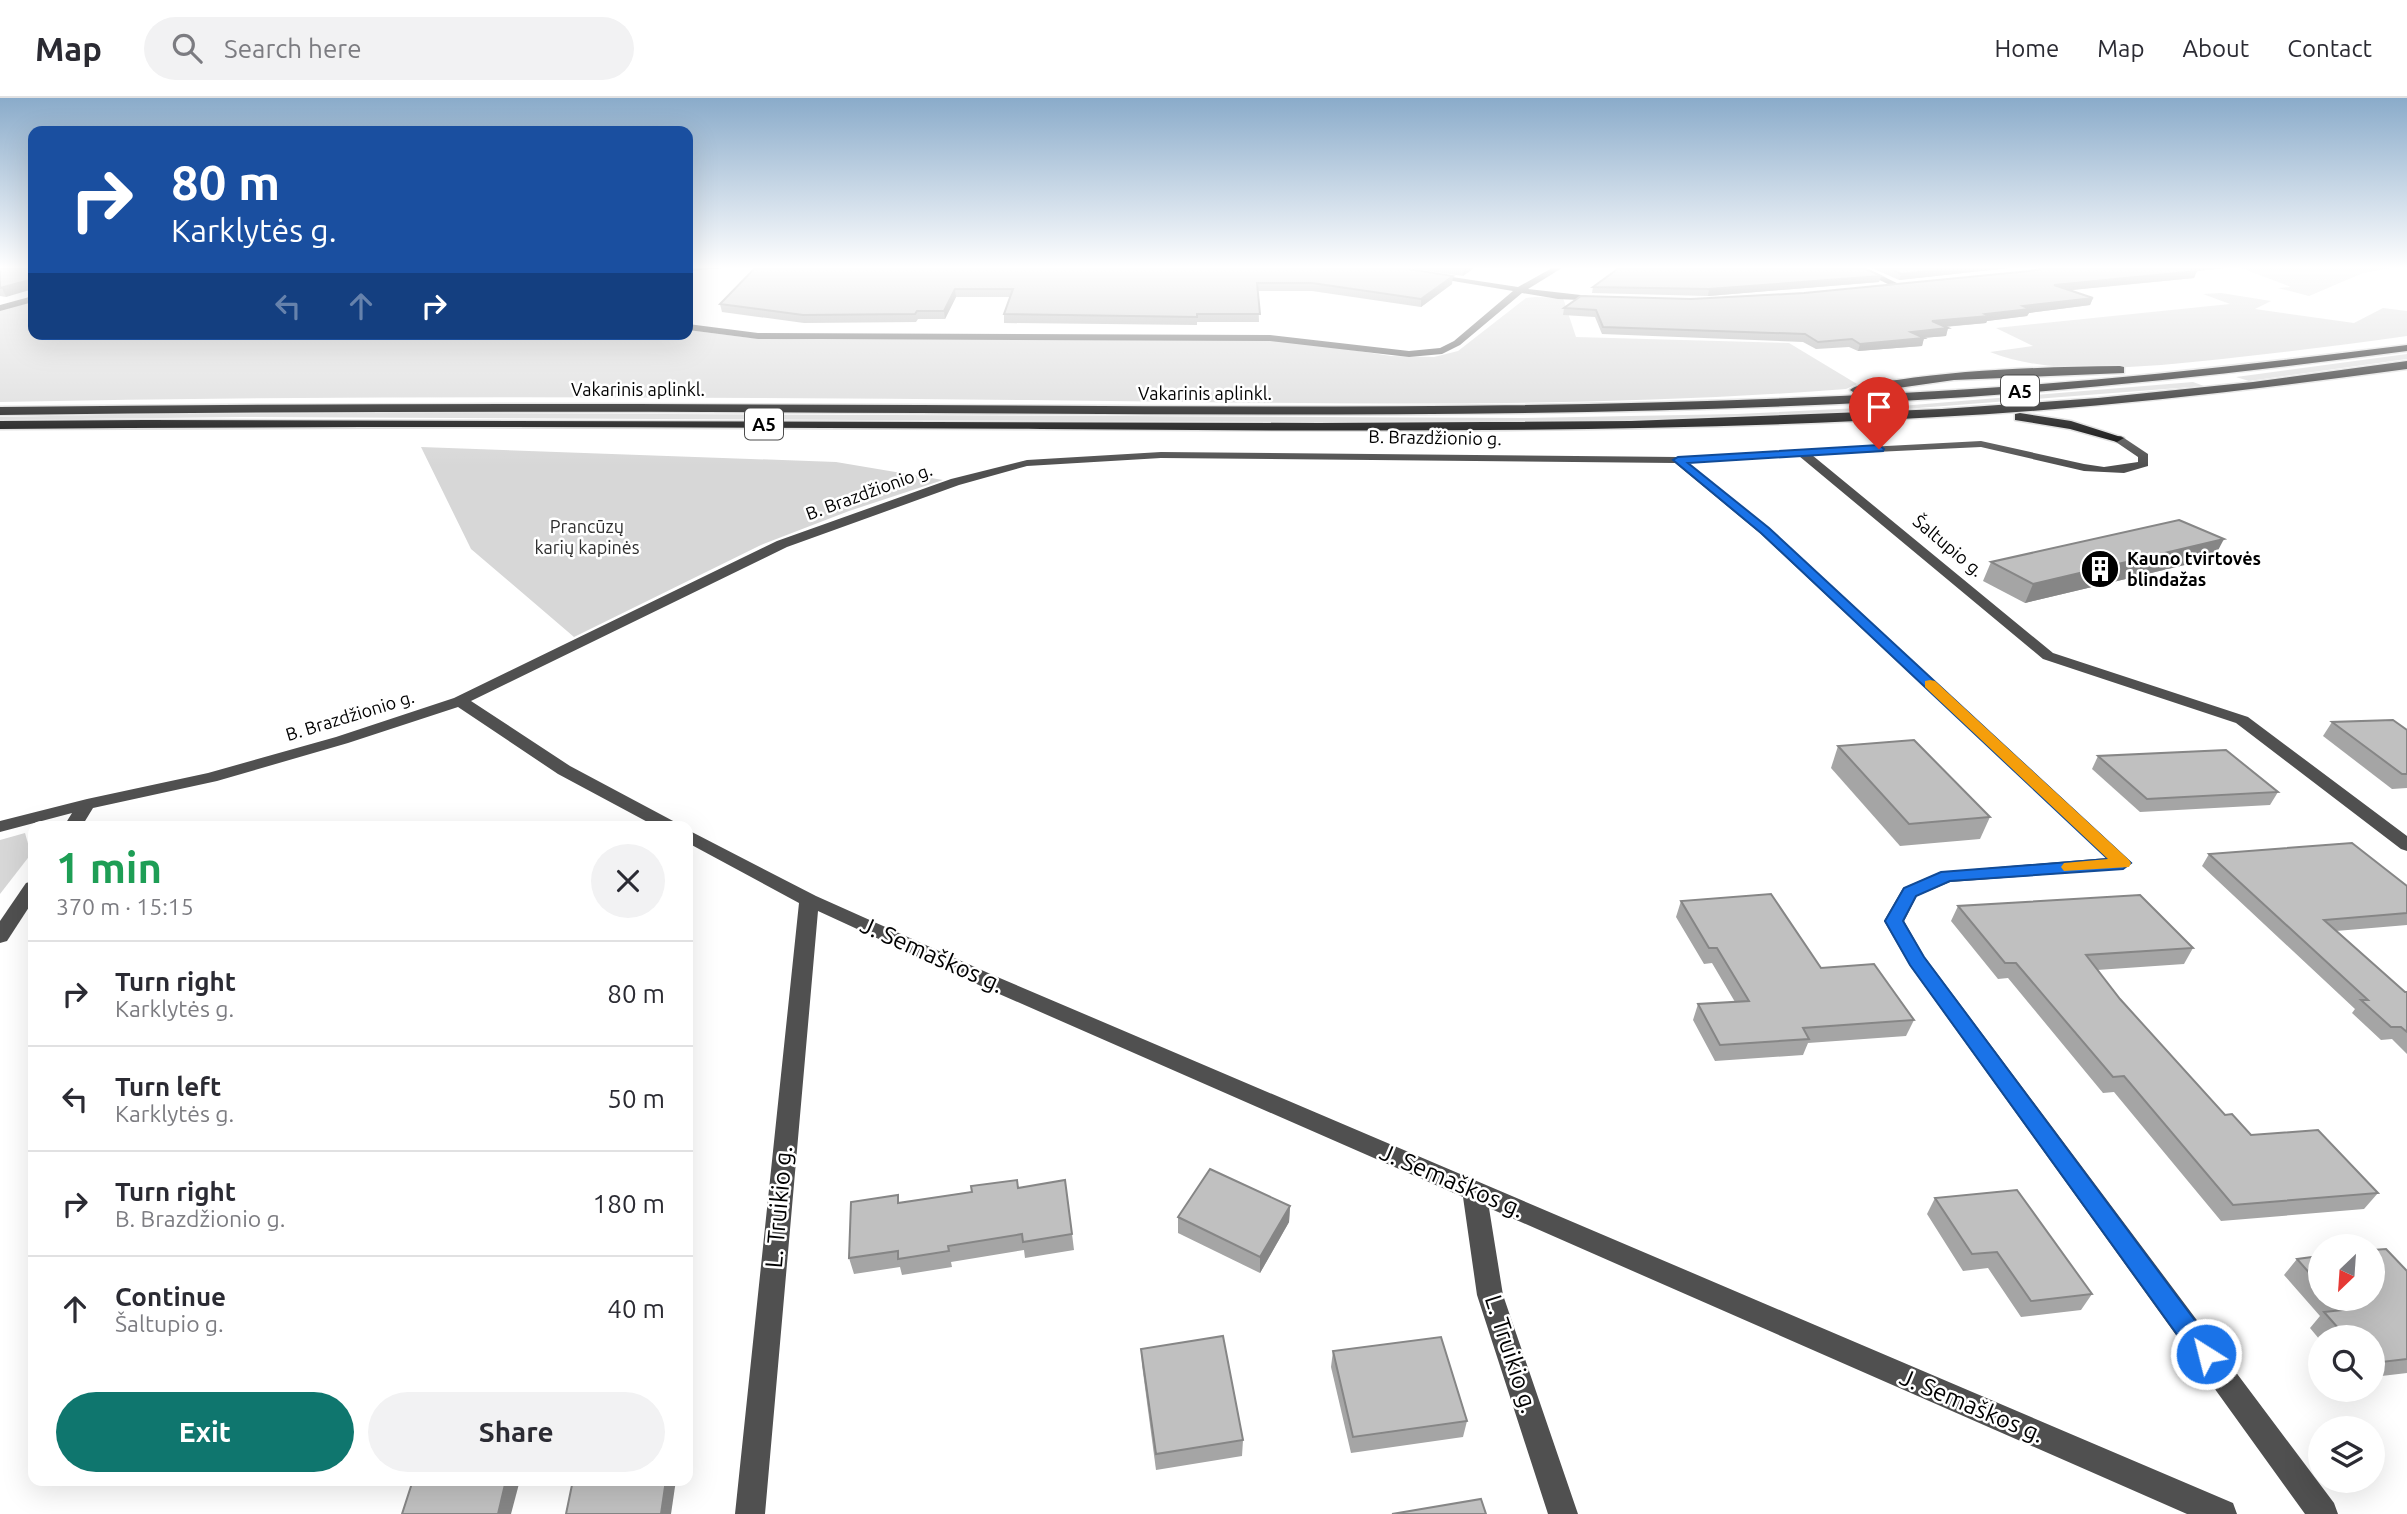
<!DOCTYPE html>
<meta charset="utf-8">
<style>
body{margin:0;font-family:Ubuntu,sans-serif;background:#f2f2f3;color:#2b2b33;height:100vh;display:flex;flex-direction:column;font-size:26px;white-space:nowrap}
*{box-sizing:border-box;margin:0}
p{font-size:23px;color:#7c7c81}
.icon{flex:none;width:38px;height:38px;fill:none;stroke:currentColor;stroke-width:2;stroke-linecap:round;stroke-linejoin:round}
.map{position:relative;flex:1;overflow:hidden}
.side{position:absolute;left:28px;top:723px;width:665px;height:665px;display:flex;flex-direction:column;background:#fff;border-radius:14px;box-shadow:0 7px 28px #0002}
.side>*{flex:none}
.banner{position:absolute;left:28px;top:28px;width:665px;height:214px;border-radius:14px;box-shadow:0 7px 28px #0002;background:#1a4fa0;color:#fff;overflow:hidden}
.needle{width:46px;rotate:205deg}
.tools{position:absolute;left:2308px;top:1136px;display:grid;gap:14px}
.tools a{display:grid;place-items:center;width:77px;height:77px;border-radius:50%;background:#fff;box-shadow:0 7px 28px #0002;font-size:35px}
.pin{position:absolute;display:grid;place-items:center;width:60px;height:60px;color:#fff;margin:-72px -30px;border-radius:50% 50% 50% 0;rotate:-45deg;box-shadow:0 0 7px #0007}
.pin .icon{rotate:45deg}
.me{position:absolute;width:77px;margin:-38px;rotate:324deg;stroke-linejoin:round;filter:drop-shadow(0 0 5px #0008)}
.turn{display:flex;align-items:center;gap:24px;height:147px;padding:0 28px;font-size:32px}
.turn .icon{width:91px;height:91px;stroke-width:2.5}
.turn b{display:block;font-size:49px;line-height:60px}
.lanes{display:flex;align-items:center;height:66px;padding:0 28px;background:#0003;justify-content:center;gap:35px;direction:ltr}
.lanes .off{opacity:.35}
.round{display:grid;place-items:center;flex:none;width:74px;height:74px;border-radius:37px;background:#f2f2f3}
.headline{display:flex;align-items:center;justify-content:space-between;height:119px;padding:0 28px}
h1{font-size:42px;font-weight:700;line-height:52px;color:#1e9e55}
.primary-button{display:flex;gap:14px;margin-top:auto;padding:14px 28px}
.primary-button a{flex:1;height:80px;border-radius:42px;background:#0f766e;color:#fff;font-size:28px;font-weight:700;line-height:80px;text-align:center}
.primary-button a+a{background:#f2f2f3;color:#2b2b33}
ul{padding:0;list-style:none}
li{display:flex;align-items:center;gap:21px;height:105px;padding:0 28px;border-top:2px solid #e1e1e2}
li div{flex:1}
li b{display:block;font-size:26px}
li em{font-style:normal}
header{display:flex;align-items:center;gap:42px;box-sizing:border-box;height:98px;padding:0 35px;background:#fff;border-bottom:2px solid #e1e1e2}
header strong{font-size:33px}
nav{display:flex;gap:38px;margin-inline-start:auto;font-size:24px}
.search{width:490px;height:63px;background:#f2f2f3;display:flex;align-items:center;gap:18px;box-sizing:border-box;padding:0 24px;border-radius:38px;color:#7c7c81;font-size:26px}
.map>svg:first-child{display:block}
.green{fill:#d7d7d7}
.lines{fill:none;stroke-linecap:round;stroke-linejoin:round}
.highway-casing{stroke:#dbdbdb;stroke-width:3}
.minor{fill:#505050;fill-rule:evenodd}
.highway{fill:#000;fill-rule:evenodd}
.wall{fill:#a5a5a5}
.shaded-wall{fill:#868686}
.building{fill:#c0c0c0;stroke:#868686;stroke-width:2}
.route{fill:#1a73e8;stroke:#114b97;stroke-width:2}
.slow{fill:#f59e0b}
.labels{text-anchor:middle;stroke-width:5;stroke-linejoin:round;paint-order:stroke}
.far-street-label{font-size:18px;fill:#000;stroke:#fff}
.far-park-label{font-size:18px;fill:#2e2e2e;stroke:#fff}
.far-poi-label{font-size:18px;font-weight:bold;fill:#000;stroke:#fff;text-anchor:start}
.shield{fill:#fff;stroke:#4c4c4c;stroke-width:2}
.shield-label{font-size:19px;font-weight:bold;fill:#000}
.near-street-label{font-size:24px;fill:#000;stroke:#fff}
</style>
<header>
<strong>Map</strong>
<div class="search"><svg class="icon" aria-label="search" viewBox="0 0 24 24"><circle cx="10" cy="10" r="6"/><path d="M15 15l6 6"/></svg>Search here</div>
<nav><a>Home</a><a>Map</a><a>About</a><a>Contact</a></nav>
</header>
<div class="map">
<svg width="2407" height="1416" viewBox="0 0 2407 1416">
<rect width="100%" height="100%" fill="#fff"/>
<!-- green -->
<g class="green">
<path d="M2241,170H2392L2363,175L2309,198L2278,190L2291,189Z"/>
<path d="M2221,195L2271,203L2255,211L2354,225L2383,210L2407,213V238C2345,247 2284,254 2222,261C2152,268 2055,280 1990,254L2033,248L1996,230L2230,206L2203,196Z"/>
<path d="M1535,199L1563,200L1576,239L1789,245L1857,286L1846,291C1575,312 1301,305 1030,302C686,299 343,297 0,304V212L33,204V236H688V232L751,240L821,242H1267L1313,246L1391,258L1434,259L1458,253L1526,200Z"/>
<path d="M2407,256V261L2249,283L2236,279Z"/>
<path d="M2193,284L2204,288L1905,311L1738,319L1520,325L241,319L0,322V319L251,314L1522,320L1737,316L1901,308Z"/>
<path d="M421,349L836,364L943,382L849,413L761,447L574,539L471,451Z"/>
<path d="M25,735L31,756L0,796V742Z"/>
</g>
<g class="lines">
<!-- highway casing -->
<g class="highway-casing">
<g id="highway">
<path d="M2407,247V253C2239,275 2070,294 1901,303C1574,320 1247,317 920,315C614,313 307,313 0,317V309C307,305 614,306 920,307C1247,309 1574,312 1901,295C2070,287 2239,268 2407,247Z"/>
<path d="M2407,263V271C2251,292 2095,311 1937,319C1639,336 1340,333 1041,331C694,329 347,328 0,331V323L145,322L1319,325L1631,323L1942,311L2098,300L2253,284Z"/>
<path d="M2120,268L2124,269V275L1954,282L1856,296L1850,292C1860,284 1883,283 1897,282C1971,271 2045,269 2120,268Z"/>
<path d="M2020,315L2071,323L2124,340L2117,344L2070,331L2015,322V316Z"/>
</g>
</g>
<!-- minor -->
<g class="minor">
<path d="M688,170H723L688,173Z"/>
<path d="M1552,170H1562L1528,191L1607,200L1603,203L1558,201L1522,195L1460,247L1442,256L1409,259L1270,243L758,241L688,232V226L758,235L1270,237L1409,253L1440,250L1454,243L1513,193L1429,179L1426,175L1518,189Z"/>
<path d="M1855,170H1866L1905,189L1898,191Z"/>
<path d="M33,198V204L0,213V207Z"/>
<path d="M2113,338H2121L2148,356V368L2124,375L2084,373L1981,349L1812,357L2053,555L2248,619L2407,738V753L2401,751L2236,625L2043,561L1799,358L1688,365L1769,430L2132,765L2123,771L1950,784L1917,798L1904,823L1924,858L2334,1405L2338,1416H2305L1910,868L1884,823L1903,790L1940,774L2107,760L1761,436L1675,365L1161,360L1027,368L959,387L787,449L471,603L570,668L675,724L678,728H655L558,676L458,609L348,645L217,683L93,710L82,728H64L72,715L0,734V723L87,701L208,675L336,639L454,600L777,443L951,381L1027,362L1161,354L1678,359L1981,343L2084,366L2104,369L2138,364V359L2113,342Z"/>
<path d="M688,732L816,798L995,878L2233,1405L2237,1416H2187L1489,1110L1503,1197L1578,1416H1548L1477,1197L1463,1099L981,888L818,813L765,1416H735L799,805L688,745Z"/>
<path d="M33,783V803L7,843L0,845V823L26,785Z"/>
</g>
<!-- highway -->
<use href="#highway" class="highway"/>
</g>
<!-- wall -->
<g class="wall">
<path d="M0,170L6,199L0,198Z"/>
<path d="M755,170L1452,186L1421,209L1312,193H1258L1259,224H1197V227L1004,225V216L1010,199H956L945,221H918L916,224L804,225L722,214L720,206Z"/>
<path d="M1409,170H1474L1463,178Z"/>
<path d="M1872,170H2009L1899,182Z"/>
<path d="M2046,170H2225L2196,173L2194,180L2069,192L2093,200L2090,207L2029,215L2027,218L1987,223L1986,225L1945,229L1948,230L1946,238L1923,240H1924L1922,248L1858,253L1849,249L1816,251L1803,244L1602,236L1595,219L1563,217L1564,210L1691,201L1804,195L2030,173Z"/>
<path d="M1881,178L1879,184L1708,198L1592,195L1593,189Z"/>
<path d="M2214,460L2025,505L1983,483L1991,464Z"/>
<path d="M2332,624L2407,632V690L2392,691L2323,638Z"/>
<path d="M1838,648L1990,719L1980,741L1900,748L1831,670Z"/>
<path d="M2098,658L2278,694L2270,707L2140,714L2092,671Z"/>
<path d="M2209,756L2407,788V827L2336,833L2405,894H2407V956L2392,941L2381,942L2352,915L2355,911L2202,768Z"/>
<path d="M1681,803L1821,870L1914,922L1906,938L1808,945L1803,957L1715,963L1693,922L1698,906L1735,904L1712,865L1704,866L1676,819Z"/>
<path d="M1958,808L2193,850L2184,866L2097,872L2120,901L2225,1017L2251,1037L2378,1095L2364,1111L2221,1123L2114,994L2103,995L2008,880L1998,881L1951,823Z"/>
<path d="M1018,1089L1072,1136L1074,1152L1025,1160L1024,1152L951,1164L952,1169L902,1177L900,1169L854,1176L849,1160L898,1097L899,1105Z"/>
<path d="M1935,1100L2092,1196L2081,1212L2021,1219L1988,1170L1963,1173L1927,1116Z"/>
<path d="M1290,1108L1289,1124L1260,1175L1178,1135V1119Z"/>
<path d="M2320,1158V1200H2373L2407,1173V1275L2373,1279V1239H2320V1242L2310,1230L2320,1218L2284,1177L2297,1161Z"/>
<path d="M1141,1251L1243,1342L1242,1358L1156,1372L1142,1267Z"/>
<path d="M1333,1253L1467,1323L1463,1339L1351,1355L1331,1269Z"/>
</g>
<!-- shaded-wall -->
<g class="shaded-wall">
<path d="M1464,170H1474L1463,178Z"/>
<path d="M1952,170H2009L1899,182L1901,176Z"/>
<path d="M2180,170H2225L2178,175Z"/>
<path d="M2197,173L2194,180L2052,194L2054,187Z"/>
<path d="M1453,178L1452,186L1421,209V201Z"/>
<path d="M1881,178L1879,184L1708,198L1709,191Z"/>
<path d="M33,181V191L6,199L2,190Z"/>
<path d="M955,191L956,199L945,221L944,213Z"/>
<path d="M2093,200L2090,207L2029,215L2027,218L1987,223L1986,225L1929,230L1932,223L1985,216L2023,208Z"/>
<path d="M1948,230L1946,238L1909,241L1911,234Z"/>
<path d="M1924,240L1922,248L1858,253L1860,246Z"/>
<path d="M2224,441L2214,460L2025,505L2033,486Z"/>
<path d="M1290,1108L1289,1124L1260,1175V1159Z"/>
<path d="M506,1382H520L511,1416H498Z"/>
<path d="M666,1382H676L671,1416H661Z"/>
</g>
<!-- building -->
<g class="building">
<path d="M0,170H33V181L0,190Z"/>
<path d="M755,170H1402L1453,178L1421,201L1312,185H1257L1260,216H1197V219L1004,216L1013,191H955L944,213H917L915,216L803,217L720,206Z"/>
<path d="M1619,170H1864L1881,178L1709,191L1593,189Z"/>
<path d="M1889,170H1952L1901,176Z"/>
<path d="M2046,170H2187L2197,173L2054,187L2093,200L2023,208L2030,211L1985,216L1989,218L1932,223L1948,230L1911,234L1924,240L1860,246L1852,241L1818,244L1805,236L1603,229L1596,212L1564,210L1581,198L1691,201L1804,195L2030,173Z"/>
<path d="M2179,422L2224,441L2033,486L1991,464Z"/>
<path d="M2393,622L2407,632V676H2402L2332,624Z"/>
<path d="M1914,642L1990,719L1909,726L1838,648Z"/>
<path d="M2226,652L2278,694L2147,701L2098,658Z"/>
<path d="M2352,745L2407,788V815L2324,822L2405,894H2407V934L2401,929H2391L2361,902H2368L2209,756Z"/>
<path d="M1771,796L1821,870L1874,866L1914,922L1803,930L1809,941L1720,947L1698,906L1749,903L1717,850H1709L1681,803Z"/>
<path d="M2140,797L2193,850L2086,857L2120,901L2225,1017L2232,1016L2251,1037L2318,1032L2378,1095L2233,1107L2124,978L2113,979L2016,865H2005L1958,808Z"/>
<path d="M1210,1071L1290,1108L1260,1159L1178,1119Z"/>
<path d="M1017,1082L1018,1090L1065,1082L1072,1136L1023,1144L1022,1136L948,1148L949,1153L898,1161V1153L849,1160L851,1104L898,1097V1105L972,1094L971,1088Z"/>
<path d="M2017,1092L2092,1196L2031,1203L1997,1154L1972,1156L1935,1100Z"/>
<path d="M2386,1151L2407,1173V1261L2373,1265V1239H2346L2324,1214L2343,1212L2333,1200H2373V1152Z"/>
<path d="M2320,1158V1187L2297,1161Z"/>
<path d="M1223,1238L1243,1342L1156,1356L1141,1251Z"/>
<path d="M1441,1239L1467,1323L1353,1339L1333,1253Z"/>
<path d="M413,1382H506L498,1416H402Z"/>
<path d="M573,1382H666L661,1416H566Z"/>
<path d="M1481,1401L1486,1416H1392Z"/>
</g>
<!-- sky -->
<linearGradient id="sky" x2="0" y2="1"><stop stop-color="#8aabca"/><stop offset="0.46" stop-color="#fff"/><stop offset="1" stop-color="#fff" stop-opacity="0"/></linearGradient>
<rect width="2407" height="368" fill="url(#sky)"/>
<!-- route -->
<path class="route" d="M1879,347L1884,351L1883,353L1688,365L1769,430L2131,765L2123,771L1950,783L1916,798L1903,823L1924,859L2214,1248L2218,1256L2214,1264L2206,1268L2197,1264L1910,867L1885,823L1904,790L1941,774L2108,761L1761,435L1673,362L1678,359Z"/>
<!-- slow -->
<path class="slow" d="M1930,582L1935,583L2129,762L2131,765L2129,769L2064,773L2061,769L2064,765L2108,761L1925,589V583Z"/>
<!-- icons -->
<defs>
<g id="building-disc" transform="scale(2.0125)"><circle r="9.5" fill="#000" stroke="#fff"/><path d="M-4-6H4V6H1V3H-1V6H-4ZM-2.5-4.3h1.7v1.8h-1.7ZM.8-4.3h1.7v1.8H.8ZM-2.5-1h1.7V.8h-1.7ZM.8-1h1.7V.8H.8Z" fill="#fff"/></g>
</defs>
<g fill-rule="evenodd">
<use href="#building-disc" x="2100" y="471"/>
</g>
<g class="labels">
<!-- far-street labels -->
<g class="far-street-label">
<text x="638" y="298">Vakarinis aplinkl.</text>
<text x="1205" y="302">Vakarinis aplinkl.</text>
<text transform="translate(1435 340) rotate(1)" y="6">B. Brazdžionio g.</text>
<text transform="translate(869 394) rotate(-20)" y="6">B. Brazdžionio g.</text>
<text transform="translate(1948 448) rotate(40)" y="6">Šaltupio g.</text>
<text transform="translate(350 618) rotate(-17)" y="6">B. Brazdžionio g.</text>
</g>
<!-- far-park labels -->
<g class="far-park-label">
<text x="587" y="435">Prancūzų<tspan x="587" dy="21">karių kapinės</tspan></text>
</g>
<!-- far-poi labels -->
<g class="far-poi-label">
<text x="2127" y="467">Kauno tvirtovės<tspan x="2127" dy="21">blindažas</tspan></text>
</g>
<!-- shield labels -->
<g class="shield">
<rect x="2001" y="277.5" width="38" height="31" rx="5"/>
<rect x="745" y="310.5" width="38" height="31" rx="5"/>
</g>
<g class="shield-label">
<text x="2020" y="300">A5</text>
<text x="764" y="333">A5</text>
</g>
<!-- near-street labels -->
<g class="near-street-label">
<text transform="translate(932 857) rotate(24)" y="8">J. Semaškos g.</text>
<text transform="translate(1452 1083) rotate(23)" y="8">J. Semaškos g.</text>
<text transform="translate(779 1109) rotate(-85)" y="8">L. Truikio g.</text>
<text transform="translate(1511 1256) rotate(72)" y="8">L. Truikio g.</text>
<text transform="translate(1972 1308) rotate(23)" y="8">J. Semaškos g.</text>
</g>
</g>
</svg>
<div class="tools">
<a><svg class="needle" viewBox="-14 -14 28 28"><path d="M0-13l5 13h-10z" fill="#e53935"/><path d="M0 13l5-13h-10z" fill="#7c7c81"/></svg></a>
<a><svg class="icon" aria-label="search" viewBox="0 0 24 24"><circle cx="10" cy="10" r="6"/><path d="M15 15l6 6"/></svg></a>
<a><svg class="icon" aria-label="layers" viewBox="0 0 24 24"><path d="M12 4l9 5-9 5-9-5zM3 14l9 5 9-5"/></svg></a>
</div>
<div class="pin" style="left:1879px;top:351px;background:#d93025"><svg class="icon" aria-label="arrive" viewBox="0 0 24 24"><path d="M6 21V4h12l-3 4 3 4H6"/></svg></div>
<svg class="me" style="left:2206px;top:1256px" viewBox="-20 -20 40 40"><circle r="17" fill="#1a73e8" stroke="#fff" stroke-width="3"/><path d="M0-11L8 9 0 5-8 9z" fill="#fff"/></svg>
<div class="banner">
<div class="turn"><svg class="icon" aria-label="right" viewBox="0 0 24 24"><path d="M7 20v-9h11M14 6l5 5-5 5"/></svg><div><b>80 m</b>Karklytės g.</div></div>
<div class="lanes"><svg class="icon off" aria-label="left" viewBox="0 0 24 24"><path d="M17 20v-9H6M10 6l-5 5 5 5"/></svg><svg class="icon off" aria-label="ahead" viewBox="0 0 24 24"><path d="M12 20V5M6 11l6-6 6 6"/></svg><svg class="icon" aria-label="right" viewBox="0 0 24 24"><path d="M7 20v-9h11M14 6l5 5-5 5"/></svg></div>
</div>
<section class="side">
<div class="headline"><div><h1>1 min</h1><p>370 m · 15:15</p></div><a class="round"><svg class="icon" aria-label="close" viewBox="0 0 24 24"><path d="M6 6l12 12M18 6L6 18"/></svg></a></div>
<ul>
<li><svg class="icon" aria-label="right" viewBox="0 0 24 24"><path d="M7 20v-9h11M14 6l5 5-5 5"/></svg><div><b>Turn right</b><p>Karklytės g.</p></div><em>80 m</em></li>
<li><svg class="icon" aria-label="left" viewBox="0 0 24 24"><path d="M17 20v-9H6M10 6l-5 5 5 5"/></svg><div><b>Turn left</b><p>Karklytės g.</p></div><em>50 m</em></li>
<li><svg class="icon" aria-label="right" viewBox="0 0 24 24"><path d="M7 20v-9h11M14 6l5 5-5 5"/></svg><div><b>Turn right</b><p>B. Brazdžionio g.</p></div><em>180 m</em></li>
<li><svg class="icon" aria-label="ahead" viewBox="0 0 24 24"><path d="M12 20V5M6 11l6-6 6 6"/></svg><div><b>Continue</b><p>Šaltupio g.</p></div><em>40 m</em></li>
</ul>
<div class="primary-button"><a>Exit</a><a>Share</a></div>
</section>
</div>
